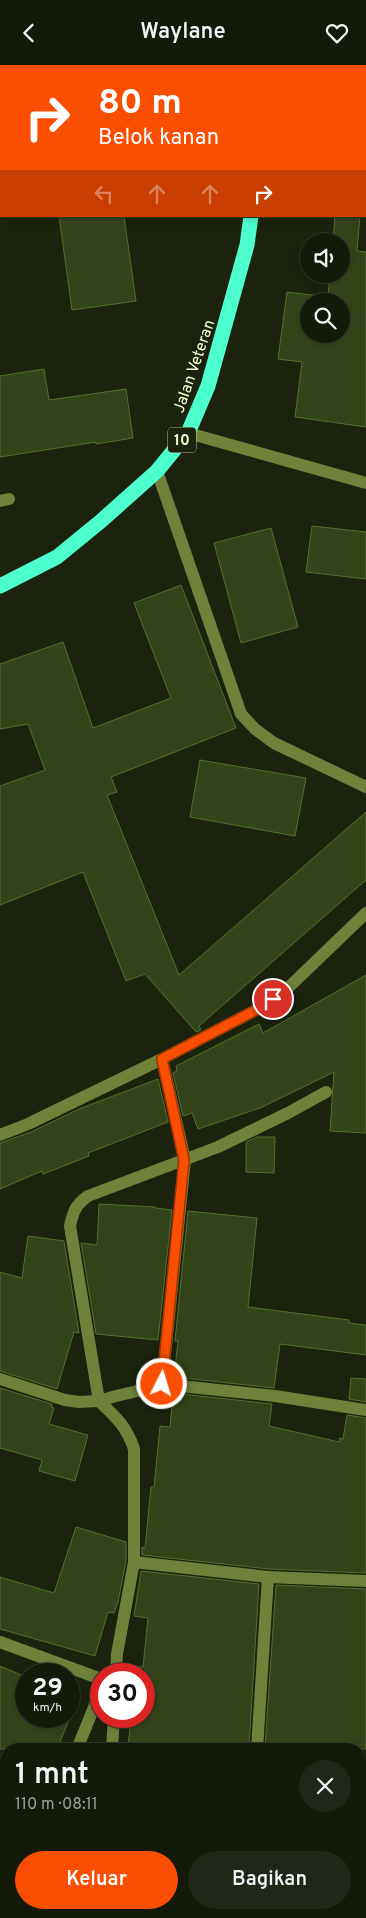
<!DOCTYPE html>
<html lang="id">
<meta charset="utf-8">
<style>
body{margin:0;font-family:Overpass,sans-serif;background:#212718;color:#f1f3f6;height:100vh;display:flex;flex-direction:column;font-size:19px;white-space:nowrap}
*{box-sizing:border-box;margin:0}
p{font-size:16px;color:#9da19c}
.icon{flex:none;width:28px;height:28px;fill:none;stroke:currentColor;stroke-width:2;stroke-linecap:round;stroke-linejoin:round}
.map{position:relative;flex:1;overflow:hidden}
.panel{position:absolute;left:0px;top:1678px;width:366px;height:176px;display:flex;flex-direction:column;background:#141a0a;border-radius:20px 20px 0 0;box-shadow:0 2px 8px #0003,0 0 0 1px #33382b}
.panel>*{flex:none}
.guide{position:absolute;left:0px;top:0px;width:366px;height:152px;box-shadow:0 2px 8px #0003,0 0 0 1px #33382b;background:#fa4f02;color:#fff;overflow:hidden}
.buttons{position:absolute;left:300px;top:168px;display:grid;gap:10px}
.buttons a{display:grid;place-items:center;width:50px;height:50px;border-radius:50%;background:#141a0a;box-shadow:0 2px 8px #0003,0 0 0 1px #33382b;font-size:25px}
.speed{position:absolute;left:15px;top:1598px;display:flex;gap:10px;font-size:25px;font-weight:700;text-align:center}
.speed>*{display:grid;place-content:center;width:65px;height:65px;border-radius:50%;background:#141a0a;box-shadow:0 2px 8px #0003,0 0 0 1px #33382b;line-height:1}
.speed small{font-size:12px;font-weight:400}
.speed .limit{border:8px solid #d22;background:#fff;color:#111}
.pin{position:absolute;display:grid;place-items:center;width:42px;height:42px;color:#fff;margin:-21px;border:2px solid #fff;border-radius:50%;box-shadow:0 1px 5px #0007}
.me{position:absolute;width:55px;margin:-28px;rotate:5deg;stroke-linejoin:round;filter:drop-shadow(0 0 4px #0008)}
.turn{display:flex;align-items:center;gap:18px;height:105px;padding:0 15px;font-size:22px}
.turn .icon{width:65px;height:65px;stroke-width:2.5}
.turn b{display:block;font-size:35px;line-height:42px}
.lanes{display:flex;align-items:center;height:48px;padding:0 15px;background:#0003;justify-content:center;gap:25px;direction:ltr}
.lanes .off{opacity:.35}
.round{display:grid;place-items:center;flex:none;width:52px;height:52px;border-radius:26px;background:#212718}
.overview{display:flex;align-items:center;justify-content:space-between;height:85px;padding:0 15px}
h1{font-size:30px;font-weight:600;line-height:38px}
.primary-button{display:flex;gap:10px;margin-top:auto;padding:10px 15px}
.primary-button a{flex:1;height:58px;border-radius:30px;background:#fa4f02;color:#fff;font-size:20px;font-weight:600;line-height:58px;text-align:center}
.primary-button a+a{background:#212718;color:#f1f3f6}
header{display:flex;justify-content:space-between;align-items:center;height:65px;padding:0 15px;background:#141a0a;font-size:22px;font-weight:600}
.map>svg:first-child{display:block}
.building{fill:#33441a;stroke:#54702d;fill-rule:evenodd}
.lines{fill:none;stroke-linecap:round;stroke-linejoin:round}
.minor{stroke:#70823a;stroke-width:12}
.highway{stroke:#4dfece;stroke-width:15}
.route-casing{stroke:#a23301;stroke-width:12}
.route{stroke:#fa4f02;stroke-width:9}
.labels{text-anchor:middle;stroke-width:4;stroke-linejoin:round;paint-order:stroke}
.shield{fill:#1b230e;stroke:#b0bd96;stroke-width:1}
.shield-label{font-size:15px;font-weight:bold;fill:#f0ffd1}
.street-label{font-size:16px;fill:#f0ffd1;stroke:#1b230e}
</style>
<header><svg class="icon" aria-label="back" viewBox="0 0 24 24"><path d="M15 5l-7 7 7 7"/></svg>Waylane<svg class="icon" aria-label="heart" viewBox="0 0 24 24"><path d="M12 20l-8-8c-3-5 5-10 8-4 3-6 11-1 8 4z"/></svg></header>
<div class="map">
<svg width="366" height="1853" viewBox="0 0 366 1853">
<rect width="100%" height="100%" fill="#1b230e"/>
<!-- building -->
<g class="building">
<path d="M59,151H124L136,236L72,245Z"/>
<path d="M335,151H360L357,186L366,187V362L295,352L302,297L278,294L287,227L328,232L330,209H341V176H333ZM309,236H341V269H309Z"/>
<path d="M44,304L49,335L126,324L133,373L96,379V377L0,392V311Z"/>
<path d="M312,461L366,467V514L306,507Z"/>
<path d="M271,463L298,562L241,578L214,478Z"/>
<path d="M181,520L236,663L111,712L117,727L107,730L179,910L366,747V815L199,961L201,965L196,967L145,909L126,916L83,807L0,840V721L45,705L28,659L0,664V599L63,577L93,663L171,633L134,538Z"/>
<path d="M200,695L306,713L295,771L190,752Z"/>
<path d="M366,910V1068L330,1066L334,1007L260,1043L198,1064L192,1048L183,1051L173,1008L177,1006L176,1001L259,959L263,968Z"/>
<path d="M158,1014L168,1057L88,1088L89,1091L43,1109L42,1106L0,1124V1078L31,1067L79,1044Z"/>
<path d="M257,1072H275L274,1108L246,1107V1077Z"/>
<path d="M99,1139L155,1142V1143L172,1145L158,1275L96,1269L81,1178L97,1180Z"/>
<path d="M188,1146L257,1153L248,1242L349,1255V1258L366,1260V1290L280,1279L274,1323L174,1312L178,1276H175Z"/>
<path d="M28,1171L64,1176L79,1268L74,1267L57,1324L0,1306V1207L22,1213Z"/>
<path d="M351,1313L366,1314V1337L349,1334Z"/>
<path d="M0,1323L52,1339L51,1342L54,1343L49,1359L88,1370L75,1416L39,1406L42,1395L0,1383Z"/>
<path d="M173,1328L272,1339L269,1361L339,1377L340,1373L343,1374L347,1350L366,1353V1508L269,1504L142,1490V1482L145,1483L151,1422H154L160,1361L170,1362Z"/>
<path d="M76,1462L126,1477V1496L118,1537L114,1548L108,1547L95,1591L0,1564V1512L54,1528Z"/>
<path d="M141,1506L259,1519L249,1681H243V1684H128L130,1660H122L123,1651H144V1609H128L129,1601L143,1602L148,1553L134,1551Z"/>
<path d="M276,1520L366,1524V1684L265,1682Z"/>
<path d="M0,1601L26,1612V1651H69V1629L78,1633L57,1684H0Z"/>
</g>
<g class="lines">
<!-- minor -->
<g class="minor">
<path d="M0,26H1"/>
<path d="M188,368L366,418"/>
<path d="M157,406L241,649L255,664L274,678L366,722"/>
<path d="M0,436L9,434"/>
<path d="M162,994L185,1095L162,1319L275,1331L366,1345"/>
<path d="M0,1070L28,1059L162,994L258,944L288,923L366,848"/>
<path d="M0,1314L65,1335L79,1337L99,1336L116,1331L146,1324"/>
<path d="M134,1497L268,1512L366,1516"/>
<path d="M0,1577L101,1614"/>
<path d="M116,1609L117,1589L134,1497V1384C127,1362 116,1352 99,1336L70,1161C73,1147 76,1139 88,1131L218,1082L288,1048L326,1027"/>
<path d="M77,1684L101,1625"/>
<path d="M112,1684L114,1651"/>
<path d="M257,1684L268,1512"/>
<path d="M360,1765H366"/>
<path d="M9,1853L11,1848"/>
<path d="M101,1853L102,1848"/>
</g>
<!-- highway -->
<g class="highway">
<path d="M271,1V0"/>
<path d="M0,521L57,492L101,456L157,406L188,368L208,321L247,180L251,151"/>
</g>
</g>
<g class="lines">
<!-- route casing -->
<g class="route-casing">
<path id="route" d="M162,1319L184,1095L162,994L258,944L273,934"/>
</g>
<!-- route -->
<use href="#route" class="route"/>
</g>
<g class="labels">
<!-- shield labels -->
<rect class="shield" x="168" y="362.5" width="28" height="25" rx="4"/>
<g class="shield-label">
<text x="182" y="380">10</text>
</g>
<!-- street labels -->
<g class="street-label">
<text transform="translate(193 301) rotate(-71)" y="6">Jalan Veteran</text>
</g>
</g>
</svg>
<div class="buttons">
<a><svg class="icon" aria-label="sound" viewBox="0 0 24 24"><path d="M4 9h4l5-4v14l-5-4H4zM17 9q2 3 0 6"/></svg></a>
<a><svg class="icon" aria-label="search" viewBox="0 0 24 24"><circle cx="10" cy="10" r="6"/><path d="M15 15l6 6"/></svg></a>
</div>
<div class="speed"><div>29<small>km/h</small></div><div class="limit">30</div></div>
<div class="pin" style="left:273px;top:934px;background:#d93025"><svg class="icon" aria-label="arrive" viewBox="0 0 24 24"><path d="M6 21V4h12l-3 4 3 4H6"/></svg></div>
<svg class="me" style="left:162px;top:1319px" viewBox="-20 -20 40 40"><circle r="17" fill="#fa4f02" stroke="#fff" stroke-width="3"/><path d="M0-11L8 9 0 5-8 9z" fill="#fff"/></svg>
<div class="guide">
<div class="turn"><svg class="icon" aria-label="right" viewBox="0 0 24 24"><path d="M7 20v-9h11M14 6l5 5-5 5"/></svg><div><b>80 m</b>Belok kanan</div></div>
<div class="lanes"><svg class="icon off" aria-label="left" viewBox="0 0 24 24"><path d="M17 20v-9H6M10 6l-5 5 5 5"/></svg><svg class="icon off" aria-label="ahead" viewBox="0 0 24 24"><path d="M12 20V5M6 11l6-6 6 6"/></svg><svg class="icon off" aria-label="ahead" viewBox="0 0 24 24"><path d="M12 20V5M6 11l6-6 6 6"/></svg><svg class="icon" aria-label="right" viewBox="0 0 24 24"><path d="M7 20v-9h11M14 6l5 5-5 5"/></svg></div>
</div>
<section class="panel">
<div class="overview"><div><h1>1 mnt</h1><p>110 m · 08:11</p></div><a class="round"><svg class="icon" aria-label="close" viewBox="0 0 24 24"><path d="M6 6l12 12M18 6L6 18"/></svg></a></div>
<div class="primary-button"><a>Keluar</a><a>Bagikan</a></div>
</section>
</div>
